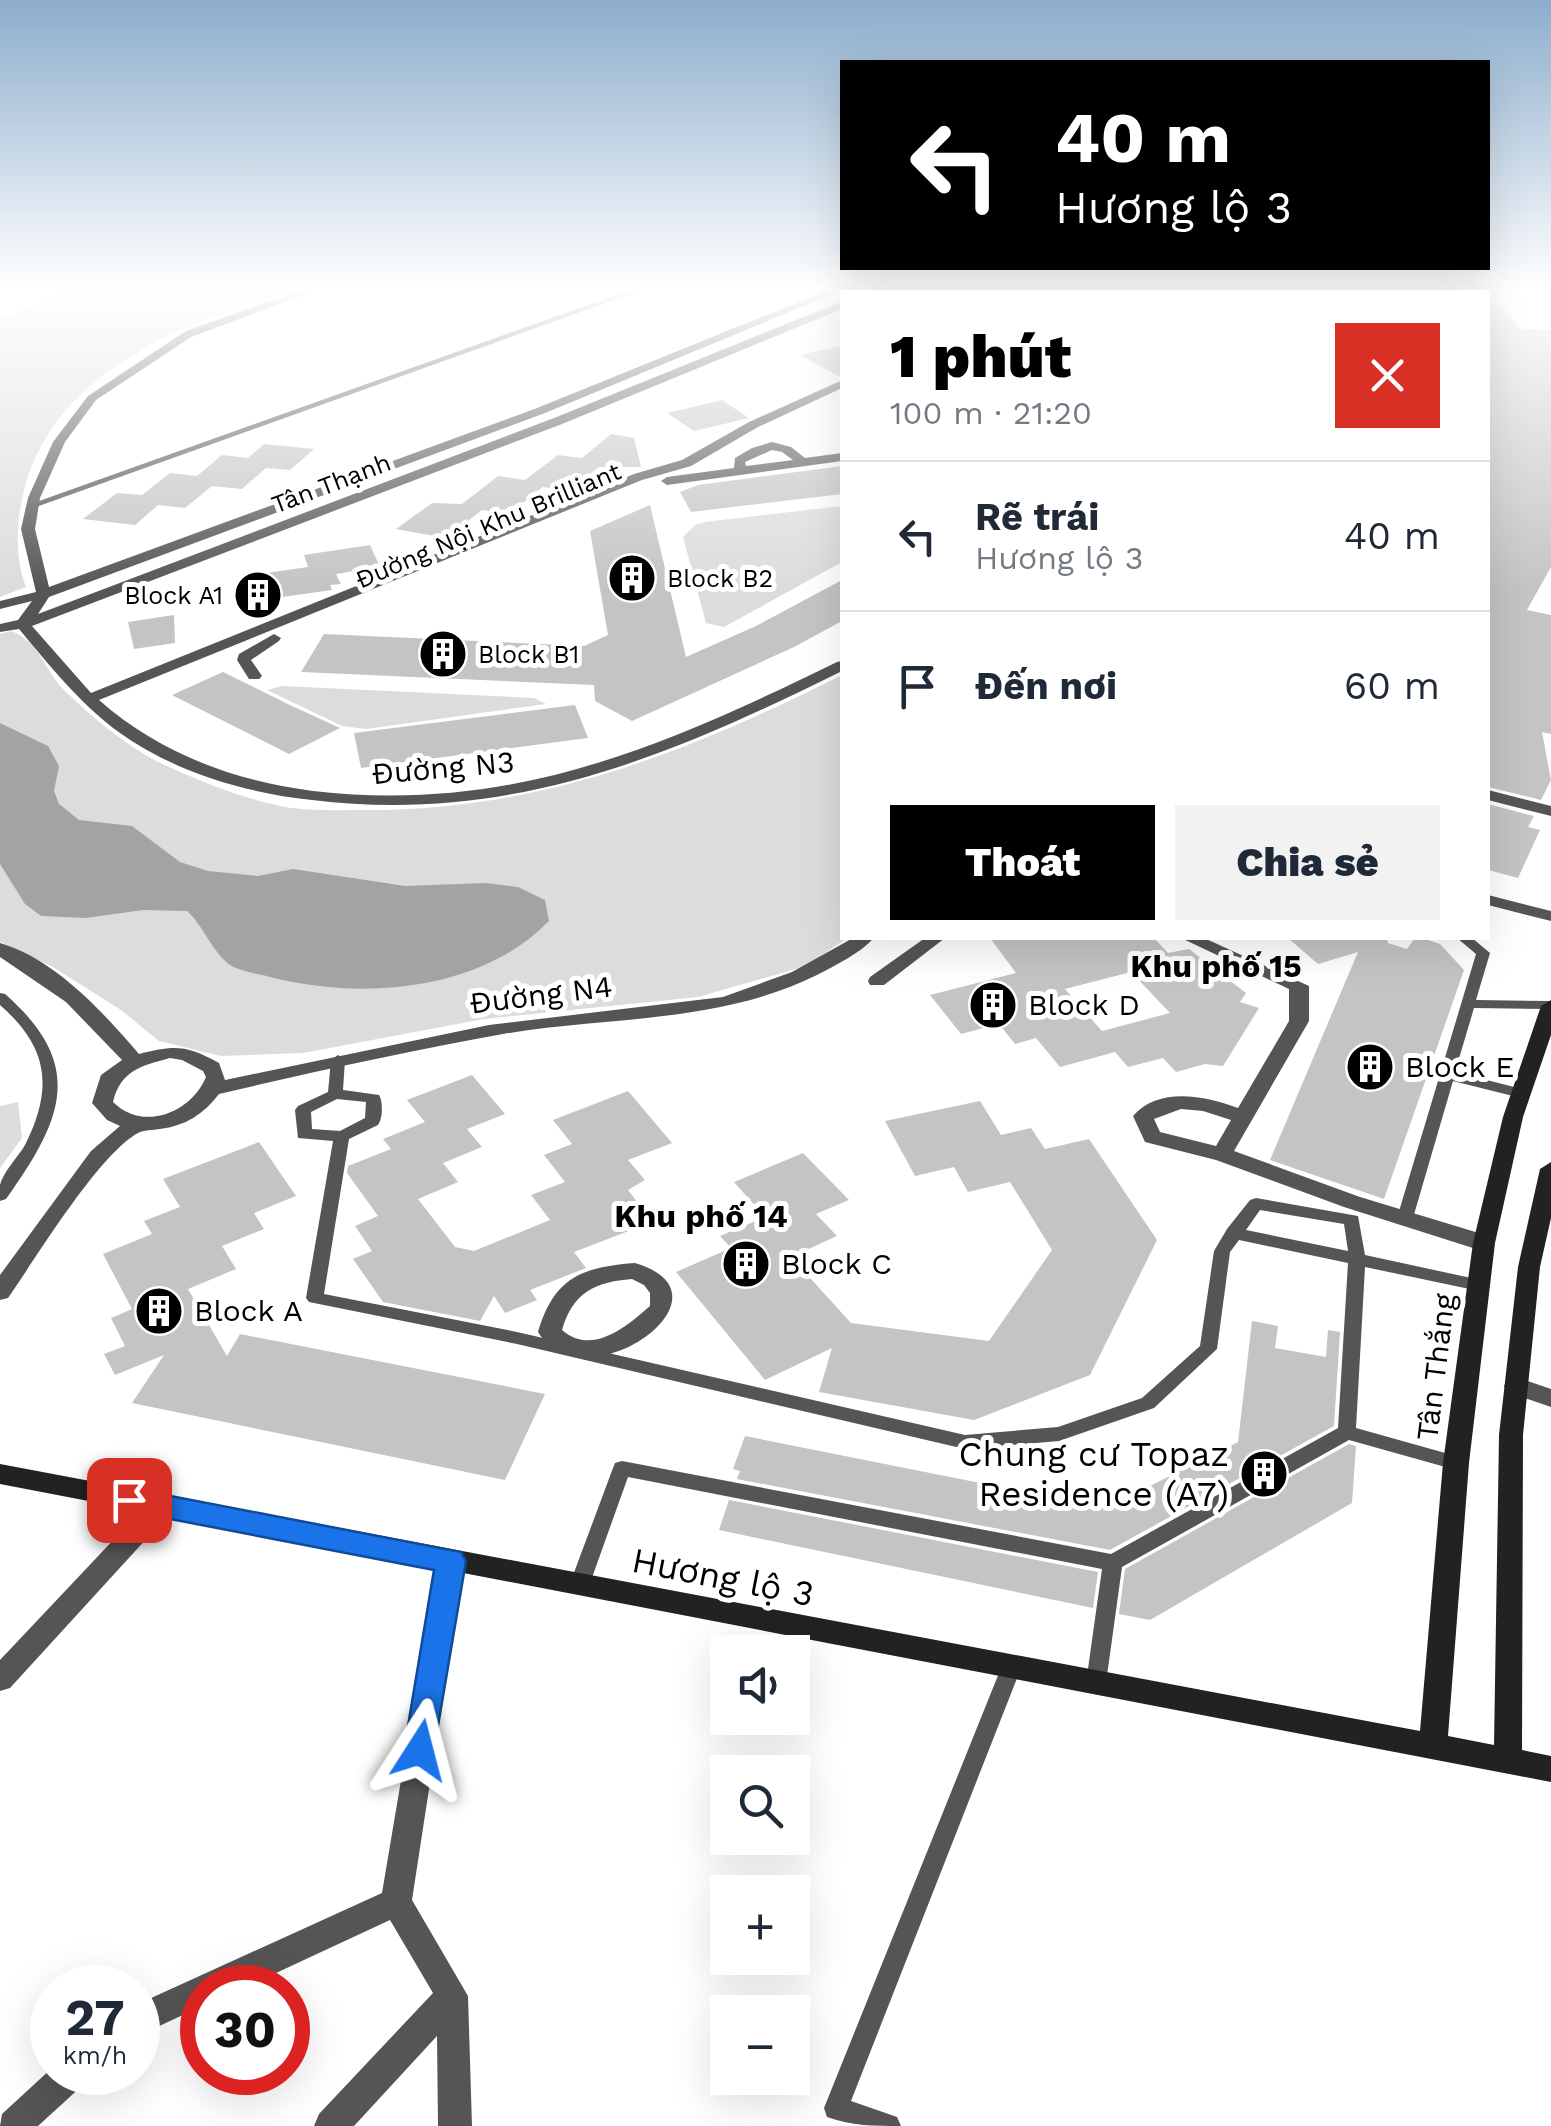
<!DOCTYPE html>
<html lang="vi">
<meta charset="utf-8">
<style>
body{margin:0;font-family:"Work Sans",sans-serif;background:#f2f2f3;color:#1f2937;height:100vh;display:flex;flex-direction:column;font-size:38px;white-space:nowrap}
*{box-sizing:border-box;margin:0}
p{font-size:32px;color:#747a83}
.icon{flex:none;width:55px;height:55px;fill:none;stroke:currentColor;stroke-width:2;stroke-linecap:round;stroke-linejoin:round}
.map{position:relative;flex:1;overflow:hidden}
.drawer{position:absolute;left:840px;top:290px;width:650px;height:650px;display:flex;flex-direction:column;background:#fff;border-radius:0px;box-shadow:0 10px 40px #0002}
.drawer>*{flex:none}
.banner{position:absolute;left:840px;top:60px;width:650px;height:210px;border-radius:0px;box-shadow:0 10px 40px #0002;background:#000;color:#fff;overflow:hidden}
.tools{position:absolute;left:710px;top:1635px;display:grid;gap:20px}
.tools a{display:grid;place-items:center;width:100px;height:100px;border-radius:0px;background:#fff;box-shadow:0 10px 40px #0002;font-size:50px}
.speed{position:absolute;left:30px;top:1965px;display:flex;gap:20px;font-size:50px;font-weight:700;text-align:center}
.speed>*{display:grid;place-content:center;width:130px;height:130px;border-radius:50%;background:#fff;box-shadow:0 10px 40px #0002;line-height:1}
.speed small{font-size:25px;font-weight:400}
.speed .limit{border:15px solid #d22;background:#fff;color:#111}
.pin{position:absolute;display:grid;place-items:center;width:85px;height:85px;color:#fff;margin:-42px;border-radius:20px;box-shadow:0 5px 15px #0006}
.me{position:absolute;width:110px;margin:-55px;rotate:9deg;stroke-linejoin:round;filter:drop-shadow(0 0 8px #0008)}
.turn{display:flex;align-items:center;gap:35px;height:210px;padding:0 50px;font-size:45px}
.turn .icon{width:130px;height:130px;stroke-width:2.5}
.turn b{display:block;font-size:70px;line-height:85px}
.round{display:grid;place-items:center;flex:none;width:105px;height:105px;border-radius:0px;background:#f2f2f3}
.overview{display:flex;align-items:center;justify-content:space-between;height:170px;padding:0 50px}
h1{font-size:60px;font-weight:800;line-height:75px;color:#000}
.primary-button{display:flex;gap:20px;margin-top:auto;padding:20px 50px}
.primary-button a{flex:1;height:115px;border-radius:0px;background:#000;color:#fff;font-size:40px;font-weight:800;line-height:115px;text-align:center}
.primary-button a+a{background:#f2f2f3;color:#1f2937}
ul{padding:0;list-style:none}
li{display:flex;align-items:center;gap:30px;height:150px;padding:0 50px;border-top:2px solid #e0e1e3}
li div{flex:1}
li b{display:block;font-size:38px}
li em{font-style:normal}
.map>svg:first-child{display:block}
.green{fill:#dcdcdc}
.water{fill:#a3a3a3}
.building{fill:#c4c4c4;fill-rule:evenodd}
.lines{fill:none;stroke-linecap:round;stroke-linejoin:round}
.lane{fill:#555;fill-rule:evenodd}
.street{fill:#555;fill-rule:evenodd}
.secondary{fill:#222;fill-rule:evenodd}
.route{fill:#1a73e8;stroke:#114b97;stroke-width:2.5}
.labels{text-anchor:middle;stroke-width:10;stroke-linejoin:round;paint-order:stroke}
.far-street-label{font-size:25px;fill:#000;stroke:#fff}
.far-poi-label{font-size:25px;fill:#000;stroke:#fff;text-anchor:start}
.street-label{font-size:30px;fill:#000;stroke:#fff}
.poi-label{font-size:30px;fill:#000;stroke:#fff;text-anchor:start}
.neighbourhood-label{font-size:32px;font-weight:bold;fill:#000;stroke:#fff}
.near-poi-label{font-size:35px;fill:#000;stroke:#fff;text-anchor:end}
.near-street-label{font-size:35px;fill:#000;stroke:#fff}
</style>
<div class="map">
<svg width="1551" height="2126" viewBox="0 0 1551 2126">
<rect width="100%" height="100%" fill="#fff"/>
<!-- green -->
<g class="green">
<path d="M65,291H293C180,323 44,375 21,505C16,532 16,561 26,587L0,597V320Z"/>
<path d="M842,506V562L724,627L706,623L683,537L695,525L705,522Z"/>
<path d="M11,631C41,642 44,671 65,691C94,719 132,751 169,767C206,784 250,801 291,808C315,811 342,810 367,810C542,810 689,752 842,675V938H847L806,966L698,997L484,1019L303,1053L221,1056L159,1041L121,1010L53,967L0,942V634Z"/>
<path d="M282,686L534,698L546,704L366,729L342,726L267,690Z"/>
<path d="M18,1102L22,1138L0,1168V1106Z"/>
</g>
<!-- water -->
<path class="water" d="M0,723L48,746L59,766L54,791L59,804L79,820L132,826L180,862L208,871L258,876L293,869L405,886L486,883L518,887L545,900L549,921C481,991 364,1000 274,978C261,974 241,972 230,965C212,952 203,925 187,911L143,910L86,918L41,916L25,904L0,864Z"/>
<!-- building -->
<g class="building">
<path d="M1488,291L1521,329L1551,330V567L1527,610L1551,615V734L1542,732L1551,780L1541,800L1488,787Z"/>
<path d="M842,346V378L800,355Z"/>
<path d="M722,400L749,418L694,431L667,413Z"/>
<path d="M611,434L634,438L641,467H599L569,491L543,487L509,514L482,510L446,538L396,529L432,503L462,504L498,476L525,480L558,455L582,458Z"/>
<path d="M264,444L314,449L290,470L266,468L242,489L212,486L185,508L158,505L135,525L83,519L117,493L142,495L170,473L197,476L222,455L248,458Z"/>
<path d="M842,466V494L691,512L680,492L698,485Z"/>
<path d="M650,505L686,657L756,626L842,580V621L794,647L632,721L595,701L594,685L301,672L324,634L584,646L608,635L590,531Z"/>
<path d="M370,545L380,567L336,574L341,584L330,585L332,590L254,601L246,576L308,567L304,555Z"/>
<path d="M174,615L175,643L134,649L128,622Z"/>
<path d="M223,672L292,706L340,728L289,754L172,695Z"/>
<path d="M575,705L588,738L361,768L354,733Z"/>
<path d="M1488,804L1534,816L1528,827L1540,830L1518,878L1488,870Z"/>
<path d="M990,938H1154L1168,953L1189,949L1246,993L1240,1002L1259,1008L1223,1066L1205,1064L1176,1072L1163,1058L1128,1067L1115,1052L1060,1067L1036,1038L1015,1044L999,1024L961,1034L930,995L1016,973ZM1131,972L1170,1013L1102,1031L1065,989Z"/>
<path d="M1288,938H1387L1388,943L1407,949L1415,938H1422L1440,944L1464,970L1384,1199L1270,1160L1358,952L1318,964Z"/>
<path d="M472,1075L505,1114L467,1129L482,1147L443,1163L458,1182L418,1199L455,1247L474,1251L550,1220L531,1195L565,1182L544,1155L572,1144L553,1120L628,1091L672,1143L628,1160L645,1180L628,1190L652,1222L574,1252L586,1268L530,1290L537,1300L505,1313L494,1296L480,1321L383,1302L353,1259L372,1251L355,1226L378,1216L347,1173L348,1166L391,1149L383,1139L425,1122L407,1100Z"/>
<path d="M980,1101L1001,1135L1031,1128L1045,1149L1089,1139L1157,1240L1090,1375L974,1420L819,1392L832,1348L765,1380L676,1272L731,1248L720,1236L765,1217L734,1182L803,1153L849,1200L816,1214L837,1236L791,1257L851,1323L989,1341L1052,1250L1010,1182L968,1192L954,1167L915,1176L885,1121Z"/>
<path d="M259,1142L296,1196L254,1213L264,1229L222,1246L236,1269L188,1289L227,1356L240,1334L545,1394L505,1480L132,1403L164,1355L115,1375L104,1354L125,1346L111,1318L132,1309L103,1254L152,1234L144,1221L180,1207L163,1179Z"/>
<path d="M1252,1321L1278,1326L1275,1348L1326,1357L1328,1330L1340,1332L1334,1426L1110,1550L737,1479L740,1471L733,1469L745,1436L1106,1508L1238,1442Z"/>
<path d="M1349,1444L1356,1446L1352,1503L1150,1620L1119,1614L1125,1569Z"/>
<path d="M729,1500L1098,1572L1093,1608L719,1530Z"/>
</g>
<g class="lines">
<!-- lane -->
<g class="lane">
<path d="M627,291H639L36,507L28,505Z"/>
<path d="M1457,938H1472L1490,953L1476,1000L1551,1001V1009L1474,1008L1455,1072L1526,1090L1529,1093L1521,1098L1453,1081L1413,1218L1411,1222H1399L1397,1218L1476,954Z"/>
<path d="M0,993L5,994C87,1066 62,1120 6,1199L0,1201C0,1195 0,1190 0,1185C3,1172 18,1157 25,1145C54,1087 48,1047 0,1005Z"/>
<path d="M338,1055L345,1060L343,1090L379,1095C383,1101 383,1118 378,1125L349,1139L324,1294L517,1332L965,1435L1058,1427L1142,1398L1200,1346L1214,1251L1227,1229L1250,1200L1256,1198L1358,1216L1365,1255L1485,1281L1488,1285L1485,1289L1479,1291L1365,1267L1356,1428L1456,1456L1463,1458L1465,1463L1463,1468L1456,1470L1349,1440L1122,1567L1106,1683L1103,1689L1096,1692L1089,1689L1086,1683L1102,1569L628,1477L589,1586L586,1592L579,1594L572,1592L569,1586L613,1468L615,1463L622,1461L1111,1554L1338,1428L1348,1263L1239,1240L1230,1252L1217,1349L1154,1408L1059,1441L965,1449L517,1344L309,1302L306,1298L333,1141L298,1138L295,1110L298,1106L328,1092L331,1060ZM337,1099L366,1102L365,1118L340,1131L312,1129L311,1112ZM1260,1210L1344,1224L1348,1251L1246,1230Z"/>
<path d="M1011,1659L1018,1662L1021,1668L851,2101L897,2117L901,2126C873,2126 853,2126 827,2117L824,2108L1001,1668L1004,1662Z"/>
</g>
<!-- street -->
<g class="street">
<path d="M298,291H314L191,337L96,400L65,442L40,498L35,529L49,587L537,408L826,291H840L545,413L49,597L38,614L554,418L838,303L842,302V309L562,424L32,626L91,693L634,474L682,460L749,422L838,382L842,381V388L758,427L691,466L642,480L99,700C159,753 234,781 313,791C511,814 663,747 837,662L842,661V671C668,757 511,824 312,800C245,793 175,772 120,733C80,704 50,666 19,629L0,632V624L18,620L32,601L0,609V601L36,592L21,529L28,498L53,442L88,396L186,331Z"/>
<path d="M1057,291H1070V292H1058Z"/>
<rect x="1251" y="291" width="10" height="1"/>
<path d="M772,442L791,447L805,458L842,453V461L667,485L661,481L667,477L734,468L735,458L752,448ZM772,450L782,452L793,460L746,466L745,462Z"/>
<path d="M274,634L281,638L279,641L251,660L262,676L259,679H249L237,660L239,654Z"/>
<path d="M1488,790L1551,806V816L1488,800Z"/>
<path d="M1488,895L1551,911V921L1488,905Z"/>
<path d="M853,938H874C859,954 836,965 817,975C718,1024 609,1016 503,1034C408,1051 313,1072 219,1094C204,1114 185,1126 160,1129C153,1130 143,1130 138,1133C99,1154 36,1258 8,1298L0,1300V1275L91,1151L120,1126L107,1120L92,1103L101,1075L122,1060L66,1002L0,957V943C55,959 103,1012 139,1054C175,1045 186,1045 219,1063L225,1080L489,1025L723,997L792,972ZM170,1058L182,1060L203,1071L206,1077C191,1113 143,1132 113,1102C121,1070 141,1066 170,1058Z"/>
<path d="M925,938H945L884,985H870L868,981L870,977Z"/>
<path d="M1181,938H1204L1309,986V1021L1234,1151L1360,1197L1492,1237L1495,1243L1492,1249H1476L1344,1207L1216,1160L1145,1142L1133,1116C1159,1086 1205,1096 1238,1108L1289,1021V989ZM1181,1109L1203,1111L1231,1120L1216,1146L1160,1132L1154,1119Z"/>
<path d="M635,1263C744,1295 584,1407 538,1332C554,1278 581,1267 635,1263ZM632,1279L644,1285L650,1293V1306C626,1327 592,1356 562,1330C573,1292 595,1282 632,1279Z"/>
<path d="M1516,1377L1551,1389V1407L1507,1392L1504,1386L1507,1380Z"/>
<path d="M161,1496L170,1499L174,1506L170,1513L10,1688L0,1691V1660L152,1499Z"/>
<path d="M451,1550L460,1553L464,1561L412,1900L468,1996L472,2126H438L437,2036L354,2126H314L319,2114L433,1993L390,1920L244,1988H202V2006L138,2036V2004L382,1893L438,1561L442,1553Z"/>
<path d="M52,2068V2072H88L84,2084L38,2126H0L2,2114Z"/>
</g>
<!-- secondary -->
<path class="secondary" d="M1551,1000V1035L1523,1117L1495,1243L1469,1463L1448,1736L1494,1745L1499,1435L1518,1267L1540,1169L1551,1162V1218L1540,1267L1523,1435L1522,1750L1551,1756V1782L0,1484V1464L1420,1731L1443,1463L1473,1243L1503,1117L1541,1006Z"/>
</g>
<!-- sky -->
<linearGradient id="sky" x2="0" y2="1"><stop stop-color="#8cadcc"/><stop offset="0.49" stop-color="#fff"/><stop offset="1" stop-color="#fff" stop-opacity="0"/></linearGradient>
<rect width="1551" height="589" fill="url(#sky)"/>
<!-- route -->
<path class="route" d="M129,1488L461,1552L466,1561L432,1761L420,1765L409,1761L404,1750L434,1570L129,1511L119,1508L115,1500L119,1492Z"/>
<!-- icons -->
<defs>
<g id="building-disc" transform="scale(2.5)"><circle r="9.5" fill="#000" stroke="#fff"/><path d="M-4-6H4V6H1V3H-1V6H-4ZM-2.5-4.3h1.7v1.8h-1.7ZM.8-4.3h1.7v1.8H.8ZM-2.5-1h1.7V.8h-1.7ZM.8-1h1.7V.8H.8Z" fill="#fff"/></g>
</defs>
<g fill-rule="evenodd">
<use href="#building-disc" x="632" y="578"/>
<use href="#building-disc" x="258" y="595"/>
<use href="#building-disc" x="443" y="654"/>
<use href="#building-disc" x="993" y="1005"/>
<use href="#building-disc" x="1370" y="1067"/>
<use href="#building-disc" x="746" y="1264"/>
<use href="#building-disc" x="159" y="1311"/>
<use href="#building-disc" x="1264" y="1474"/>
</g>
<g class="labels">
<!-- far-street labels -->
<g class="far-street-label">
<text transform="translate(331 483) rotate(-21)" y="9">Tân Thạnh</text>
<text transform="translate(488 525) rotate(-23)" y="9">Đường Nội Khu Brilliant</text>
</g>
<!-- far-poi labels -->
<g class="far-poi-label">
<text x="667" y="587">Block B2</text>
<text x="223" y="604" text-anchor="end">Block A1</text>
<text x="478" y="663">Block B1</text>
</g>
<!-- street labels -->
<g class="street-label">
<text transform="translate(443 768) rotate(-5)" y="10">Đường N3</text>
<text transform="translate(541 995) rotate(-7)" y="10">Đường N4</text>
<text transform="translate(1436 1367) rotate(-83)" y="10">Tân Thắng</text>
</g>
<!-- poi labels -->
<g class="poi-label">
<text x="1028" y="1015">Block D</text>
<text x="1405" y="1077">Block E</text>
<text x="781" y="1274">Block C</text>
<text x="194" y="1321">Block A</text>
</g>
<!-- neighbourhood labels -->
<g class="neighbourhood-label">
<text x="1216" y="977">Khu phố 15</text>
<text x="701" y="1227">Khu phố 14</text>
</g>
<!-- near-poi labels -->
<g class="near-poi-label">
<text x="1229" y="1466">Chung cư Topaz<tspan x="1229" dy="40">Residence (A7)</tspan></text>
</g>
<!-- near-street labels -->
<g class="near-street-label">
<text transform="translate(723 1577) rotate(11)" y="12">Hương lộ 3</text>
</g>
</g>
</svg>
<div class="tools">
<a><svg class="icon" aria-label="sound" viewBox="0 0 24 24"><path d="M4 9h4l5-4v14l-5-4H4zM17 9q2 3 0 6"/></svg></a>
<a><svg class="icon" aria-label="search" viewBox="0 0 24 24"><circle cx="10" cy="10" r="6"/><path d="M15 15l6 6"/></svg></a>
<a>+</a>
<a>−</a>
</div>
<div class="speed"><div>27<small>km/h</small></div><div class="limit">30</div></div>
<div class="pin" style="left:129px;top:1500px;background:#d93025"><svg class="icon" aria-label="arrive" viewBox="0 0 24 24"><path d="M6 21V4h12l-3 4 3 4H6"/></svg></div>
<svg class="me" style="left:420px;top:1750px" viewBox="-20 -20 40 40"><path d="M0-17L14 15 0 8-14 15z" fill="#1a73e8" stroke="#fff" stroke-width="4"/></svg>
<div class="banner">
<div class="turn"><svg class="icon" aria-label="left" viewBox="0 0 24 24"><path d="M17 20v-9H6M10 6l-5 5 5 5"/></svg><div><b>40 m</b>Hương lộ 3</div></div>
</div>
<section class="drawer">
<div class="overview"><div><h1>1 phút</h1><p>100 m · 21:20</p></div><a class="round" style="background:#d93025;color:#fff"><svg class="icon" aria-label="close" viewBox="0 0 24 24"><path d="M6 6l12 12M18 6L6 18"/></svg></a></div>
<ul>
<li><svg class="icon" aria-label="left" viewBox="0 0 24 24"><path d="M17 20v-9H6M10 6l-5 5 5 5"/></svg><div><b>Rẽ trái</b><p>Hương lộ 3</p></div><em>40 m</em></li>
<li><svg class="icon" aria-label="arrive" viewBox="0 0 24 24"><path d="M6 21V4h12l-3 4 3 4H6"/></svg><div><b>Đến nơi</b></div><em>60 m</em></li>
</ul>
<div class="primary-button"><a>Thoát</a><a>Chia sẻ</a></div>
</section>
</div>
